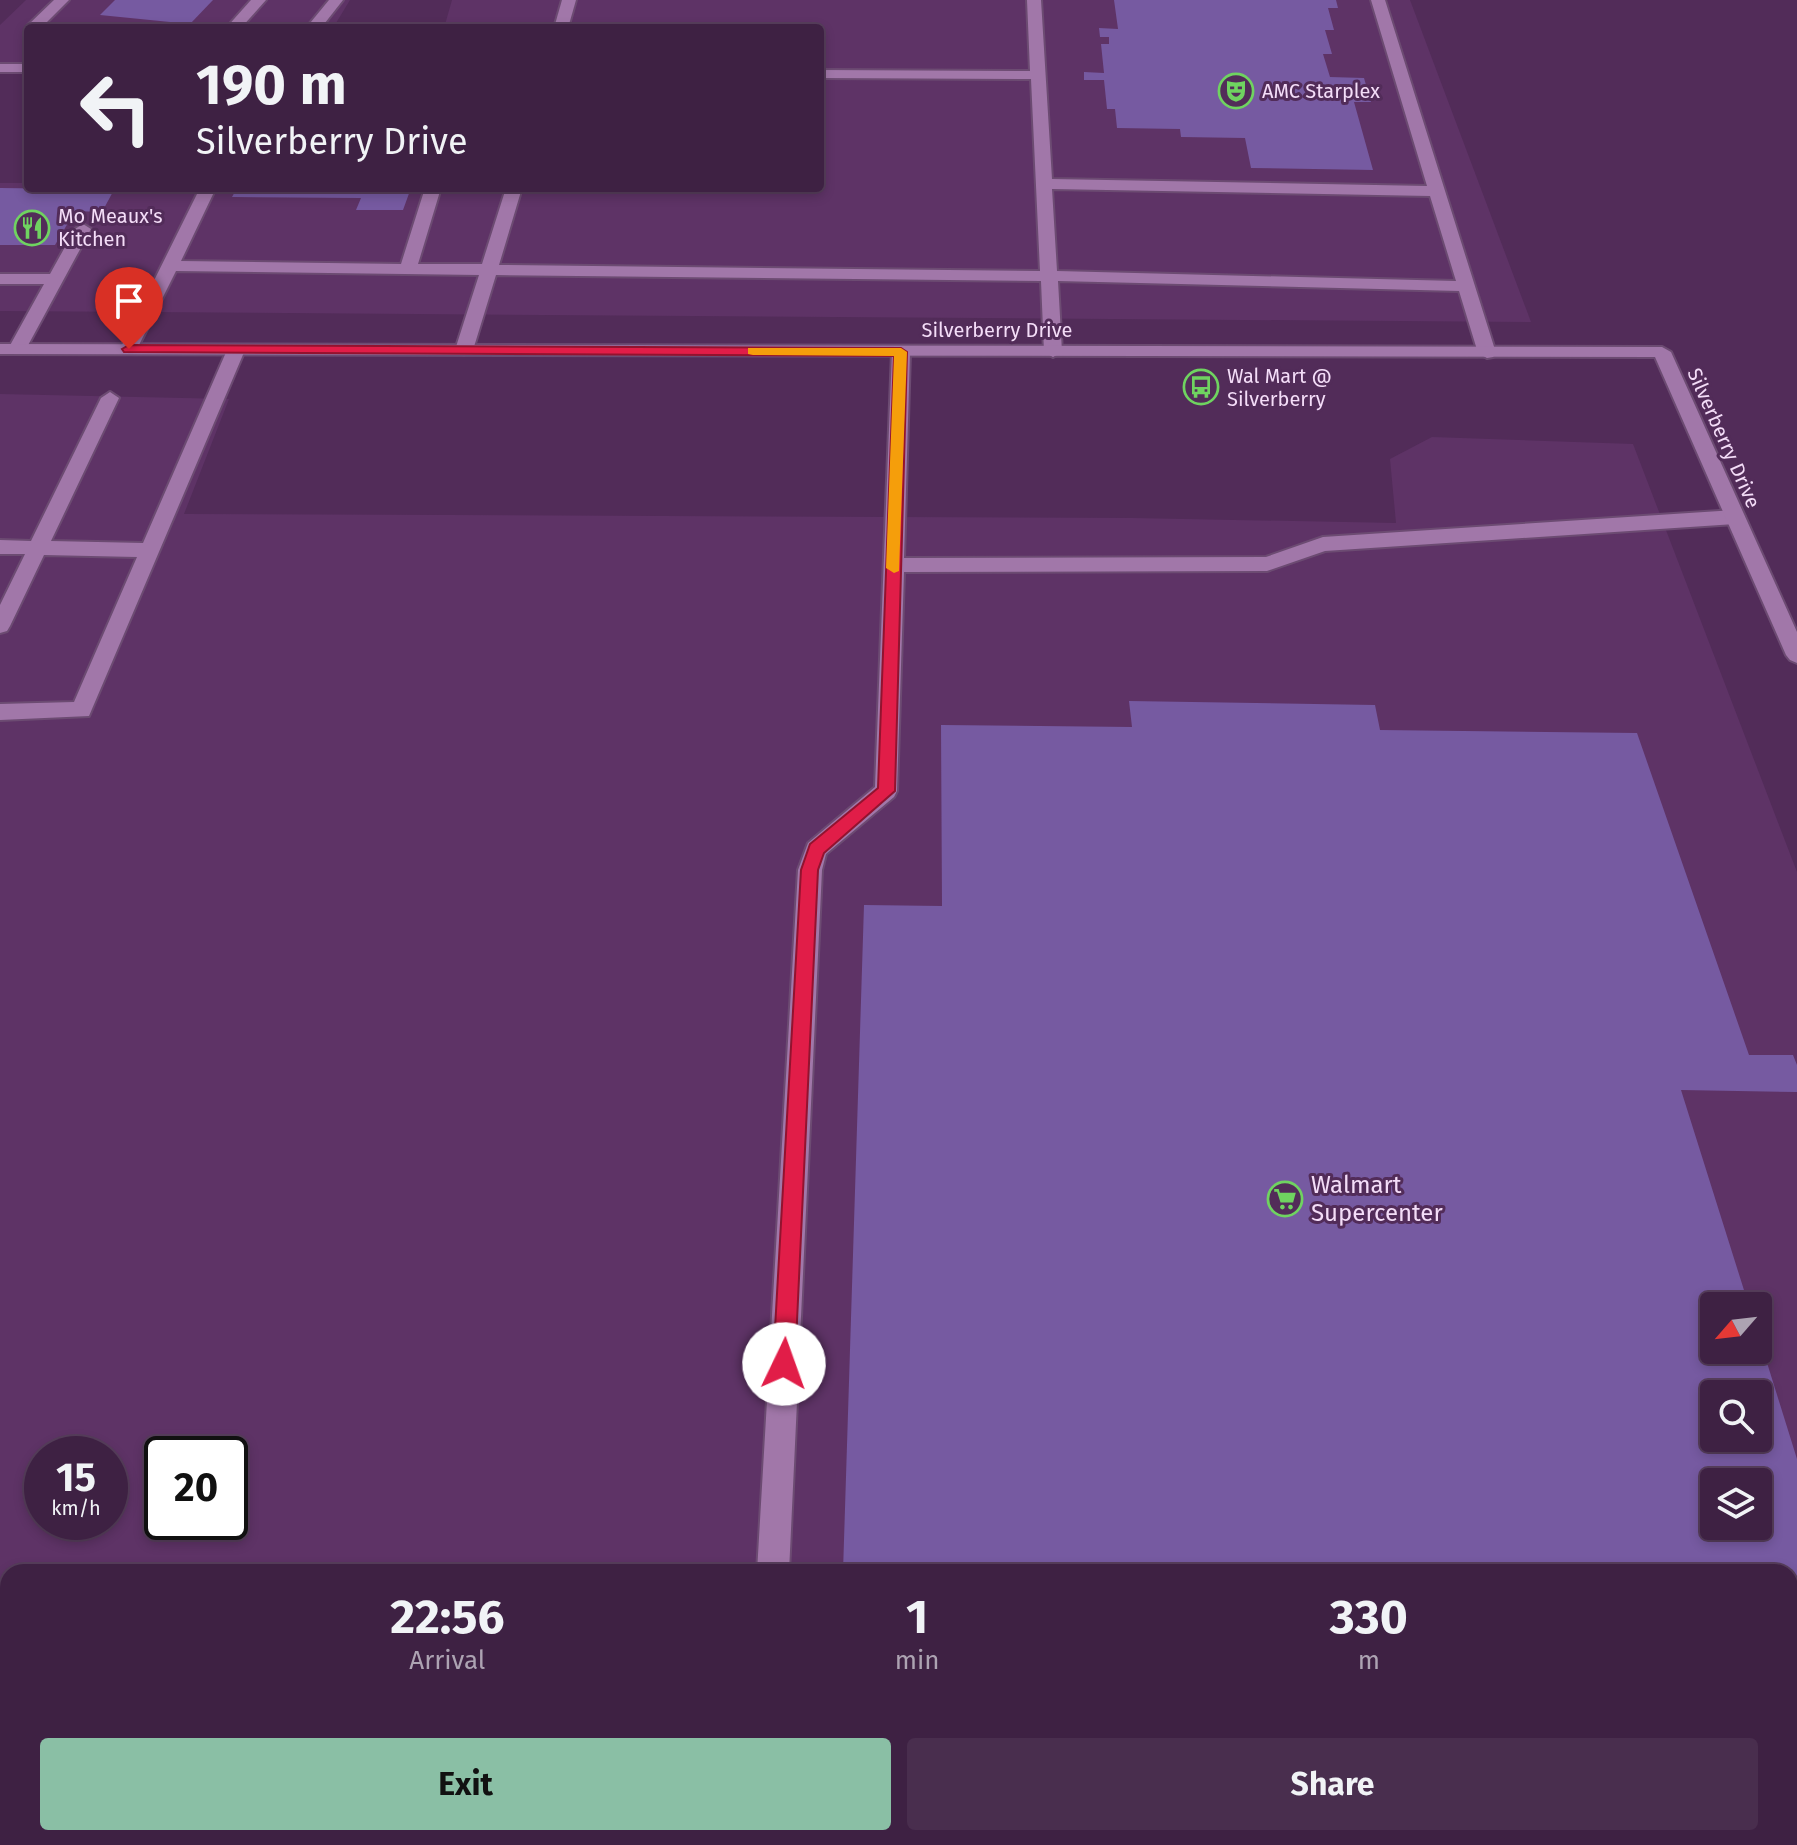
<!DOCTYPE html>
<style>
body{margin:0;font-family:"Fira Sans",sans-serif;background:#492e4e;color:#f1f3f6;height:100vh;display:flex;flex-direction:column;font-size:30px;white-space:nowrap}
*{box-sizing:border-box;margin:0}
p{font-size:26px;color:#ada3b2}
.icon{flex:none;width:44px;height:44px;fill:none;stroke:currentColor;stroke-width:2;stroke-linecap:round;stroke-linejoin:round}
.map{position:relative;flex:1;overflow:hidden}
.drawer{position:absolute;left:0px;top:1564px;width:1798px;height:282px;display:flex;flex-direction:column;background:#3e2143;border-radius:24px 24px 0 0;box-shadow:0 4px 12px #0003,0 0 0 2px #573e5c}
.drawer>*{flex:none}
.hud{position:absolute;left:24px;top:24px;width:800px;height:168px;border-radius:8px;box-shadow:0 4px 12px #0003,0 0 0 2px #573e5c;background:#3e2143;color:#f1f3f6;overflow:hidden}
.needle{width:52px;rotate:242deg}
.buttons{position:absolute;left:1700px;top:1292px;display:grid;gap:16px}
.buttons a{display:grid;place-items:center;width:72px;height:72px;border-radius:8px;background:#3e2143;box-shadow:0 4px 12px #0003,0 0 0 2px #573e5c;font-size:40px}
.speed{position:absolute;left:24px;top:1436px;display:flex;gap:16px;font-size:40px;font-weight:700;text-align:center}
.speed>*{display:grid;place-content:center;width:104px;height:104px;border-radius:50%;background:#3e2143;box-shadow:0 4px 12px #0003,0 0 0 2px #573e5c;line-height:1}
.speed small{font-size:20px;font-weight:400}
.speed .limit{border:4px solid #111;border-radius:12px;background:#fff;color:#111}
.pin{position:absolute;display:grid;place-items:center;width:68px;height:68px;color:#fff;margin:-82px -34px;border-radius:50% 50% 50% 0;rotate:-45deg;box-shadow:0 0 8px #0007}
.pin .icon{rotate:45deg}
.me{position:absolute;width:88px;margin:-44px;rotate:3deg;stroke-linejoin:round;filter:drop-shadow(0 0 6px #0008)}
.turn{display:flex;align-items:center;gap:28px;height:168px;padding:0 40px;font-size:36px}
.turn .icon{width:104px;height:104px;stroke-width:2.5}
.turn b{display:block;font-size:56px;line-height:68px}
.eta{display:flex;justify-content:space-evenly;align-items:center;height:136px;text-align:center}
.eta b{font-size:48px;font-weight:700;line-height:56px}
.cta{display:flex;gap:16px;margin-top:auto;padding:16px 40px}
.cta a{flex:1;height:92px;border-radius:8px;background:#8abfa5;color:#111;font-size:32px;font-weight:700;line-height:92px;text-align:center}
.cta a+a{background:#492e4e;color:#f1f3f6}
.map>svg:first-child{display:block}
.built{fill:#5e3366;fill-rule:evenodd}
.building{fill:#765aa1;fill-rule:evenodd}
.lines{fill:none;stroke-linecap:round;stroke-linejoin:round}
.service-casing{stroke:#6c4b72;stroke-width:4}
.minor-casing{stroke:#6c4b72;stroke-width:4}
.service{fill:#a177a9;fill-rule:evenodd}
.minor{fill:#a177a9;fill-rule:evenodd}
.route{fill:#e11d48;stroke:#92132f;stroke-width:2}
.slow{fill:#f59e0b}
.labels{text-anchor:middle;stroke-width:6;stroke-linejoin:round;paint-order:stroke}
.far-poi-label{font-size:20px;fill:#f4ddf8;stroke:#522c59;text-anchor:start}
.far-street-label{font-size:20px;fill:#f4ddf8;stroke:#522c59}
.poi-label{font-size:24px;fill:#f4ddf8;stroke:#522c59;text-anchor:start}
</style>
<div class="map">
<svg width="1797" height="1845" viewBox="0 0 1797 1845">
<rect width="100%" height="100%" fill="#522c59"/>
<!-- built -->
<g class="built">
<path d="M26,0H350L333,28H28V62H0V25Z"/>
<path d="M452,0H1410L1531,322L0,311V183H28V188H820V28H444Z"/>
<path d="M0,394L229,399L184,514L1133,518L1396,523L1390,459L1432,437L1633,444L1797,872V1845H0ZM1714,1306H1758V1350H1714ZM1714,1394H1758V1438H1714ZM42,1454H110V1522H42ZM162,1454H230V1522H162ZM1714,1482H1758V1526H1714ZM8,1572H1790V1838H8Z"/>
</g>
<!-- building -->
<g class="building">
<path d="M115,0H213L190,24L100,15Z"/>
<path d="M1114,0H1336L1338,8H1328L1334,30H1325L1332,54H1323L1330,77L1364,78L1371,102H1354L1373,170L1251,168L1245,138L1181,137L1180,129L1117,128L1115,109H1107L1104,80H1084V72L1104,73L1101,44H1109V37H1100L1099,28L1118,29Z"/>
<path d="M0,188L83,189L115,188L102,212L75,211L55,245H0Z"/>
<path d="M237,188H411L403,210H356L361,198L232,197Z"/>
<path d="M1129,701L1375,705L1380,730L1637,733L1749,1055H1793L1797,1065V1092L1681,1090L1749,1306H1714V1350H1758L1759,1337L1797,1459V1845H835V1838H1790V1572H843L864,905L942,906L941,725L1132,727ZM1714,1394H1758V1438H1714ZM1714,1482H1758V1526H1714Z"/>
</g>
<g class="lines">
<!-- service casing -->
<g class="service-casing">
<g id="service">
<path d="M54,0H69L41,28H28V31V25Z"/>
<path d="M251,0H266L241,28H226Z"/>
<path d="M329,0H343L321,28H306Z"/>
<path d="M562,0H576L568,28H554Z"/>
<path d="M1027,0H1041L1052,179L1427,186L1371,0H1385L1496,353L1493,357L1487,358L1478,353L1459,291L1058,281L1062,352L1053,357L1044,352L1041,281L496,275L473,350L464,355L455,350L479,275L176,271L135,353L129,354L120,349L200,188H216L181,261L401,264L425,188H441L418,264H482L506,188H522L499,265L1040,271L1031,79L820,78V70L1030,71ZM1052,189L1430,196L1456,281L1057,271Z"/>
<rect x="0" y="64" width="28" height="8"/>
<path d="M83,224L91,229L26,349L17,354L11,353L8,349L44,284H0V274H50L75,229Z"/>
<path d="M236,345L245,350L89,716L0,720V704L74,702L137,557L44,555L10,626L7,631L0,633V605L25,554H0V540L31,541L101,398L110,392L119,398L51,541L143,543L227,350Z"/>
<path d="M901,347L910,352L904,558L1266,557L1323,537L1735,510L1745,517L1735,524L1325,551L1267,571L904,572L897,791L894,797L826,854L822,870L789,1572H757L798,870L808,843L875,787L892,352Z"/>
<rect x="743" y="1838" width="34" height="7"/>
</g>
</g>
<!-- minor casing -->
<g class="minor-casing">
<path id="minor" d="M0,344L1662,347L1671,352L1797,632V663L1790,660L1786,655L1655,357L0,354Z"/>
</g>
<!-- service -->
<use href="#service" class="service"/>
<!-- minor -->
<use href="#minor" class="minor"/>
</g>
<!-- route -->
<path class="route" d="M129,345L901,348L907,352L895,791L824,853L818,870L795,1364L792,1372L784,1375L776,1372L773,1364L801,870L810,844L878,788L894,356L124,352L122,349Z"/>
<!-- slow -->
<path class="slow" d="M748,348H901L907,352L899,571L894,573L886,568L894,356L753,355L748,354Z"/>
<!-- icons -->
<defs>
<g id="theatre-ring" transform="scale(1.8)"><circle r="9.5" fill="#522c59" stroke="#6fd360" stroke-width="1.5"/><path d="M-5-5.5Q0-4 5-5.5V0Q5 5 0 6Q-5 5-5 0ZM-3.3-2.5H-1v1.5H-3.3ZM1-2.5H3.3v1.5H1ZM-2.8 1Q0 5.5 2.8 1Z" fill="#6fd360"/></g>
<g id="restaurant-ring" transform="scale(1.8)"><circle r="9.5" fill="#522c59" stroke="#6fd360" stroke-width="1.5"/><path d="M-5-6h1v4h1v-4h1v4h1v-4h1v5L-1.5 .5V6h-2V.5L-5-1ZM5-6V6H3V1.5H1.5Q1.5-4 5-6Z" fill="#6fd360"/></g>
<g id="bus-ring" transform="scale(1.8)"><circle r="9.5" fill="#522c59" stroke="#6fd360" stroke-width="1.5"/><path d="M-5-6H5V4H4V6H2V4H-2V6H-4V4H-5ZM-3.5-4V0h7V-4ZM-3.5 1.2v1.5H-2V1.2ZM2 1.2v1.5H3.5V1.2Z" fill="#6fd360"/></g>
<g id="supermarket-ring" transform="scale(1.8)"><circle r="9.5" fill="#522c59" stroke="#6fd360" stroke-width="1.5"/><path d="M-6-5.5h2.5l.6 2H6L4.5 2H-2.5L-4.4-4H-6ZM-1.5 3.2a1.3 1.3 0 1 0 .1 0ZM3 3.2a1.3 1.3 0 1 0 .1 0Z" fill="#6fd360"/></g>
</defs>
<g fill-rule="evenodd">
<use href="#theatre-ring" x="1236" y="91"/>
<use href="#restaurant-ring" x="32" y="228"/>
<use href="#bus-ring" x="1201" y="387"/>
<use href="#supermarket-ring" x="1285" y="1199"/>
</g>
<g class="labels">
<!-- far-poi labels -->
<g class="far-poi-label">
<text x="1262" y="98">AMC Starplex</text>
<text x="58" y="223">Mo Meaux's<tspan x="58" dy="23">Kitchen</tspan></text>
<text x="1227" y="383">Wal Mart @<tspan x="1227" dy="23">Silverberry</tspan></text>
</g>
<!-- far-street labels -->
<g class="far-street-label">
<text x="997" y="337">Silverberry Drive</text>
<text transform="translate(1724 438) rotate(66)" y="7">Silverberry Drive</text>
</g>
<!-- poi labels -->
<g class="poi-label">
<text x="1311" y="1193">Walmart<tspan x="1311" dy="28">Supercenter</tspan></text>
</g>
</g>
</svg>
<div class="buttons">
<a><svg class="needle" viewBox="-14 -14 28 28"><path d="M0-13l5 13h-10z" fill="#e53935"/><path d="M0 13l5-13h-10z" fill="#ada3b2"/></svg></a>
<a><svg class="icon" aria-label="search" viewBox="0 0 24 24"><circle cx="10" cy="10" r="6"/><path d="M15 15l6 6"/></svg></a>
<a><svg class="icon" aria-label="layers" viewBox="0 0 24 24"><path d="M12 4l9 5-9 5-9-5zM3 14l9 5 9-5"/></svg></a>
</div>
<div class="speed"><div>15<small>km/h</small></div><div class="limit">20</div></div>
<div class="pin" style="left:129px;top:349px;background:#d93025"><svg class="icon" aria-label="arrive" viewBox="0 0 24 24"><path d="M6 21V4h12l-3 4 3 4H6"/></svg></div>
<svg class="me" style="left:784px;top:1364px" viewBox="-20 -20 40 40"><circle r="19" fill="#fff"/><path d="M0-13L10 11 0 6-10 11z" fill="#e11d48"/></svg>
<div class="hud">
<div class="turn"><svg class="icon" aria-label="left" viewBox="0 0 24 24"><path d="M17 20v-9H6M10 6l-5 5 5 5"/></svg><div><b>190 m</b>Silverberry Drive</div></div>
</div>
<section class="drawer">
<div class="eta">
<div><b>22:56</b><p>Arrival</p></div>
<div><b>1</b><p>min</p></div>
<div><b>330</b><p>m</p></div>
</div>
<div class="cta"><a>Exit</a><a>Share</a></div>
</section>
</div>
